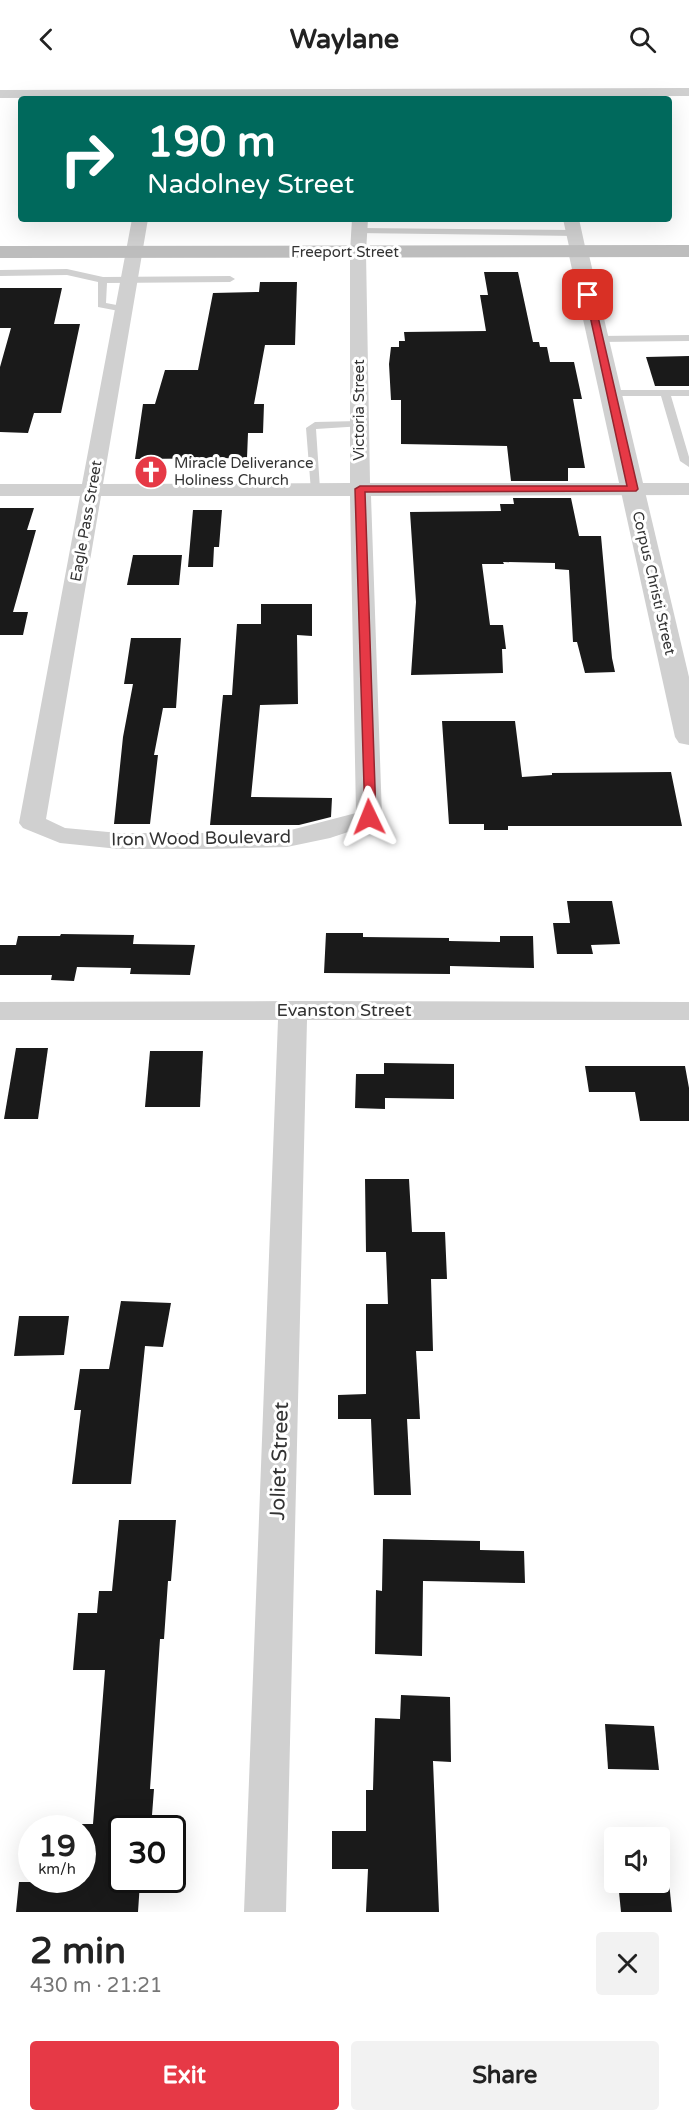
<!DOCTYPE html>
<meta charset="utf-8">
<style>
body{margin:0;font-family:"Varela Round",sans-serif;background:#f2f2f2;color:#222;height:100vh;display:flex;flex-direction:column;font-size:22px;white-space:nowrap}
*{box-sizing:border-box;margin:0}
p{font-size:20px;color:#767676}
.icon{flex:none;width:33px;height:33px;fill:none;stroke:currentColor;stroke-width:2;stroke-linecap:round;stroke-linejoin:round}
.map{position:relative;height:1834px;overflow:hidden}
.sheet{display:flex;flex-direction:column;background:#fff;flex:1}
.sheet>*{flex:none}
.top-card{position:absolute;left:18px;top:18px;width:654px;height:126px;border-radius:6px;box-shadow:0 6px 24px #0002;background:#00695c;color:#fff;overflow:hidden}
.fabs{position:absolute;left:604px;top:1749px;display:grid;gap:12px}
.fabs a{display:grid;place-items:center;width:66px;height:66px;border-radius:6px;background:#fff;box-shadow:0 6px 24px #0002;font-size:30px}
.speed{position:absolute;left:18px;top:1737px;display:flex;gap:12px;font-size:30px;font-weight:700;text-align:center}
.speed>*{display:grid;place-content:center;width:78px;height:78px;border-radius:50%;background:#fff;box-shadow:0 6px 24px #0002;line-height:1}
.speed small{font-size:15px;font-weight:400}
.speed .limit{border:3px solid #111;border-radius:9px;background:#fff;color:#111}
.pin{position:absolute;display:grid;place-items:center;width:51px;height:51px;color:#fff;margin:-26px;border-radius:12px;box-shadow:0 3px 9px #0006}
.me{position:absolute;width:66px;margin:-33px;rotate:358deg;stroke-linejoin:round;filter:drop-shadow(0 0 4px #0008)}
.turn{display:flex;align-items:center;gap:21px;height:126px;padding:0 30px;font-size:27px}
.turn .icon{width:78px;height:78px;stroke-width:2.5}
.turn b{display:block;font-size:42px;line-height:51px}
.round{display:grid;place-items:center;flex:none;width:63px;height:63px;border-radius:6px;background:#f2f2f2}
.overview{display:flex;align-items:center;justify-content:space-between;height:102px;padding:0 30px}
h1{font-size:36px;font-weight:700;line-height:45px}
.cta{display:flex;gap:12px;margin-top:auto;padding:12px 30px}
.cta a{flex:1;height:69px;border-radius:6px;background:#e63946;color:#fff;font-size:24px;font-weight:700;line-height:69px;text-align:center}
.cta a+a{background:#f2f2f2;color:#222}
header{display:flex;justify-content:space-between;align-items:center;height:78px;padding:0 30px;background:#fff;font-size:27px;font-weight:700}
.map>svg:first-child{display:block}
.building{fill:#1a1a1a}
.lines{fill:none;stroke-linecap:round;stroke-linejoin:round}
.service{fill:#d0d0d0;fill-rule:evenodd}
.minor{fill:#d0d0d0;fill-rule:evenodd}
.tertiary{fill:#d0d0d0;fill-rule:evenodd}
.secondary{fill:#bdbdbd;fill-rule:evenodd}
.route{fill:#e63946;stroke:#96252e;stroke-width:1.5}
.labels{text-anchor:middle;stroke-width:6;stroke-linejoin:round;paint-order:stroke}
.far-street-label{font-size:15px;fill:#333;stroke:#fff}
.far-poi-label{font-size:15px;fill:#333;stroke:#fff;text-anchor:start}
.street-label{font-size:18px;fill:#333;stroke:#fff}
.near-street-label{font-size:21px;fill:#333;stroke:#fff}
</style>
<header><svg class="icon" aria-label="back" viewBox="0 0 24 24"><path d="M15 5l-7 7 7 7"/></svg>Waylane<svg class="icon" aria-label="search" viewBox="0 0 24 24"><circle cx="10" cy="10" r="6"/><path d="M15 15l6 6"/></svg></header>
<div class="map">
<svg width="689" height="1834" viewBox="0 0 689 1834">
<rect width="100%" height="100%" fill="#fff"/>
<!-- building -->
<g class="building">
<path d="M484,194H518L533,264H539L540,269H547L550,284H574L582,321H573L585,390H568V403H511L507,368L401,366V322H391L389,286L391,269H399V263H405L404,254L486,253L480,217H488Z"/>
<path d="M260,204H297L295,267H265L254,326H264L263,355H248L247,380L135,381L143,326H155L165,292H198L213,215L259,214Z"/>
<path d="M0,210H62L54,246H80L61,335H34L28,355L0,354V289L11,250H0Z"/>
<path d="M689,278V308H655L646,279Z"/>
<path d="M513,420H571L579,458H601L612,580L615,594L585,595L577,564H573L569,492L555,491V485L503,484L504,486H482L490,547H503L506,571H502L503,595L411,597L416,524L410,434L501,433L500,426H514Z"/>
<path d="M0,430H34L27,452H36L13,534H28L23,557H0Z"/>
<path d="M193,432H222L219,469H214L213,489H188Z"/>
<path d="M133,477H182L179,507H127Z"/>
<path d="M261,526H312V558L297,557L298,626L260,627L251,719L332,720L331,739L299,747H210L223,617H232L237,546H261Z"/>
<path d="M131,560H181L176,630H163L154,677H158L150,746H114L123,659L133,606H124Z"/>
<path d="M442,643H515L522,699L552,697V695L671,694L682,748H508V752H484V746H449Z"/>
<path d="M567,823H612L620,866L591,867L593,876H557L553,845H570Z"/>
<path d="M326,855H363V859L449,860V863L500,864V858H533L534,890L450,888V896L324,895Z"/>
<path d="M61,856L134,857L133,866L195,867L190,897L130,896L131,890L77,889L74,903L51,902L52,897H0V867H16L18,858H60Z"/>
<path d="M16,970H48L38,1041H4Z"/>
<path d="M150,973H203L200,1029H145Z"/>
<path d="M384,985L454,986V1021L385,1020V1031L355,1030L356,996H384Z"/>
<path d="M585,988H685L689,1010V1043H640L635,1014H589Z"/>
<path d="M365,1101H409L412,1154H445L447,1201H431L433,1273H416L420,1341H407L411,1417H374L371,1341H338V1317L366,1316V1226H388L386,1174H366Z"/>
<path d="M121,1223L171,1225L163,1269L145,1268L131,1406H72L81,1332H74L80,1291H109Z"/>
<path d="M19,1238H69L64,1277L14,1278Z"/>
<path d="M119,1442H176L171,1503H168L164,1561H160L150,1711H154L151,1750H122V1804H140L138,1834H16L19,1804H82V1746H93L105,1592H73L78,1535H97L99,1513H112Z"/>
<path d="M383,1461L480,1463V1472L524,1473L525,1505L423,1503L422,1578L375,1576L376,1512L382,1513Z"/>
<path d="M401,1617L450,1619L451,1684L433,1683L439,1834H366L368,1791H332V1753H366V1712H373L375,1640L400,1641Z"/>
<path d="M605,1646L654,1648L659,1692L608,1691Z"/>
<path d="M618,1804H669L672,1834H621Z"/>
</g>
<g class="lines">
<!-- service -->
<g class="service">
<path d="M360,150L575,152L579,155L575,158L357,155V151Z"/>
<path d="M67,191L103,199L230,198L235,201L230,204L107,205L106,225L127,229L129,231L124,234L98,229V204L67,197L0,198V192Z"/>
<path d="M689,257V263L599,264L594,261L599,258Z"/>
<path d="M689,312V318H671L689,379V389L680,383L661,318H611L606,315L611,312Z"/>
<path d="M359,343L364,346L363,348L316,351L320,411L315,414L311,413L306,350L315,344Z"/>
</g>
<!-- minor -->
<g class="minor">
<path d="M689,10V18L0,20V12Z"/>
<path d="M132,141H148L103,406L350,405V174L352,141H368L366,174L370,405H689V417L371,418L382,739L378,744L330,760L287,769L207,771H119L60,765L23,750L19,745L80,418H0V406H82ZM101,418H350L356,735L287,753L207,755H119L65,750L46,741Z"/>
<path d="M563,141H579L586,173L584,177L578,178L570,173Z"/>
<path d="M293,923L689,924V942H307L286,1834H244L278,942H0V924Z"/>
</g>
<!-- tertiary -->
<path class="tertiary" d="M578,167L585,169L588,173L689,599V667L679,665L675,659L568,173L571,169Z"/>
<!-- secondary -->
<path class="secondary" d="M689,167V179L0,180V168Z"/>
</g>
<!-- route -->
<path class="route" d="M585,215L593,217L638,411L636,413L365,414L376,739L374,741H365L355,411L360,408H627Z"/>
<!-- icons -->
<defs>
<g id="church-disc" transform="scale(1.725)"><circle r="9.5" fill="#e63946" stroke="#fff"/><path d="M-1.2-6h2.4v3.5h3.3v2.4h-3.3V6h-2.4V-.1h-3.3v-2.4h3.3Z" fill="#fff"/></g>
</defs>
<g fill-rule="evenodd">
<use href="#church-disc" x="151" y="394"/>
</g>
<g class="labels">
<!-- far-street labels -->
<g class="far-street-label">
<text x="345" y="179">Freeport Street</text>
<text transform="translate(359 332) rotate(-90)" y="5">Victoria Street</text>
<text transform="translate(86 443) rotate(-80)" y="5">Eagle Pass Street</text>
<text transform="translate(654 505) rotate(77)" y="5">Corpus Christi Street</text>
</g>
<!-- far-poi labels -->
<g class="far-poi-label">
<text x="174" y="390">Miracle Deliverance<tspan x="174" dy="17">Holiness Church</tspan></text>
</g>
<!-- street labels -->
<g class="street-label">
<text transform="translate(201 760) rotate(-1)" y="6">Iron Wood Boulevard</text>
<text x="344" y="938">Evanston Street</text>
</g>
<!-- near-street labels -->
<g class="near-street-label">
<text transform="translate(279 1383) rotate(-88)" y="7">Joliet Street</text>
</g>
</g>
</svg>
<div class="fabs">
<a><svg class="icon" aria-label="sound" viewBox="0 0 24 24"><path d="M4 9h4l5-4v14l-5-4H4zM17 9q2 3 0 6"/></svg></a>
</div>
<div class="speed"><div>19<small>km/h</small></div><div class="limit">30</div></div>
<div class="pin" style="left:588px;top:217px;background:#d93025"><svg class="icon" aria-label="arrive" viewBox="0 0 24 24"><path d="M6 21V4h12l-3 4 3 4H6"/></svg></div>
<svg class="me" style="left:369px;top:739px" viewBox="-20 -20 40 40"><path d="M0-17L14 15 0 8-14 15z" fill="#e63946" stroke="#fff" stroke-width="4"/></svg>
<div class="top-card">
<div class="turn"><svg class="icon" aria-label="right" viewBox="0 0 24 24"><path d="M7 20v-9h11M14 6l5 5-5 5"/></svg><div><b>190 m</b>Nadolney Street</div></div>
</div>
</div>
<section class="sheet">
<div class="overview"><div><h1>2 min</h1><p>430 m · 21:21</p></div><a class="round"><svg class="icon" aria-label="close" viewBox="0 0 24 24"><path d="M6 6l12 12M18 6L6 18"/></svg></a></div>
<div class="cta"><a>Exit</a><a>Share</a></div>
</section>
